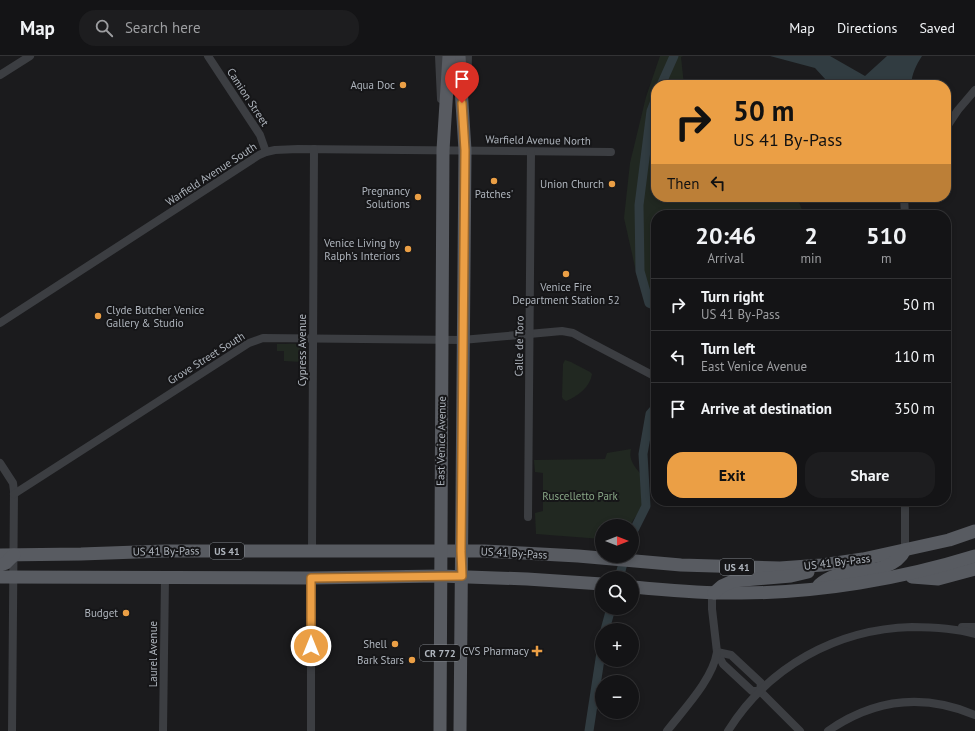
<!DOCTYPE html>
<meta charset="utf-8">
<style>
body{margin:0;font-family:"PT Sans",sans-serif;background:#1d1d1f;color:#f1f3f6;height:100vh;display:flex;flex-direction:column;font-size:15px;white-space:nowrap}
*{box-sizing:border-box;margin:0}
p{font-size:13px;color:#9d9ea1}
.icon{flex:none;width:22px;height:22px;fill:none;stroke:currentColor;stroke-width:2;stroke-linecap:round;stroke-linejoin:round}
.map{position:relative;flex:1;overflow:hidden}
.sheet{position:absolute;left:651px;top:154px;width:300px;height:296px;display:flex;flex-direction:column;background:#141416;border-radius:16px;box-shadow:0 2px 6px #0003,0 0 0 1px #333335}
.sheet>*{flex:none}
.banner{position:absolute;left:651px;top:24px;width:300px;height:122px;border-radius:16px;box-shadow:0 2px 6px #0003,0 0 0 1px #333335;background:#eb9f45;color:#111;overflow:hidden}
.needle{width:26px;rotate:90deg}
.controls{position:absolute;left:595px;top:463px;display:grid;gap:8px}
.controls a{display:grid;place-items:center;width:44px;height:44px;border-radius:50%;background:#141416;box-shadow:0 2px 6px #0003,0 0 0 1px #333335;font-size:20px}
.pin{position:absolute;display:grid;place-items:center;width:34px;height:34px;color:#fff;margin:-41px -17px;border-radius:50% 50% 50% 0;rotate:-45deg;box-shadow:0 0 4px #0007}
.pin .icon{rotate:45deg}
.me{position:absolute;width:44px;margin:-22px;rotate:0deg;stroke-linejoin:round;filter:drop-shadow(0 0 3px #0008)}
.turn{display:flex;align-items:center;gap:14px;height:84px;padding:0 16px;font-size:18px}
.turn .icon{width:52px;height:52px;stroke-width:2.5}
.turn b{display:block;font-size:28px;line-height:34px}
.then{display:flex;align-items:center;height:38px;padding:0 16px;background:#0003;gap:8px;font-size:15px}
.eta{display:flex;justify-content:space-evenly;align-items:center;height:68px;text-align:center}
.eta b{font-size:24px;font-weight:700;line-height:28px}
.action{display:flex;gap:8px;margin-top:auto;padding:8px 16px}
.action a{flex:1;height:46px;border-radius:16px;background:#eb9f45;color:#111;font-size:16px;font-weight:700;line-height:46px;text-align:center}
.action a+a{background:#1d1d1f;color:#f1f3f6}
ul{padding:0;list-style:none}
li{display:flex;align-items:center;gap:12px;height:52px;padding:0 16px;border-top:1px solid #333335}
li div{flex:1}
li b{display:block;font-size:15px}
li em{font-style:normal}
header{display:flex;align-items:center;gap:24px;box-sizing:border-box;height:56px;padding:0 20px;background:#141416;border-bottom:1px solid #333335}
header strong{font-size:19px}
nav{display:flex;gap:22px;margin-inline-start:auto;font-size:14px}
.search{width:280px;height:36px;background:#1d1d1f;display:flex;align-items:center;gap:10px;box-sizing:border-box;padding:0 14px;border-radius:16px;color:#9d9ea1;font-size:15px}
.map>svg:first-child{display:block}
.green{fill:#212821}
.water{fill:#313c41}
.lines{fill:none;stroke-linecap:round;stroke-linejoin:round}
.canal{stroke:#313c41;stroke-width:9}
.minor{stroke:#3c3e42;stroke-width:8}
.primary{stroke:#585b61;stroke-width:13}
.route-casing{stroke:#99672d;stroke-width:10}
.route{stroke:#eb9f45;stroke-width:7}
.poi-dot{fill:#eb9f45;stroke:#161618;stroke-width:1.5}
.labels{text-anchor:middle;stroke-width:4;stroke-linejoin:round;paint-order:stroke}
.shield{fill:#161618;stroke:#80858b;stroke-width:1}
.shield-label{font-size:10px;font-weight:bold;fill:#aeb4bc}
.poi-label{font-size:11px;fill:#aeb4bc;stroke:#161618;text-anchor:end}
.street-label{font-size:11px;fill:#aeb4bc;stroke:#161618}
.park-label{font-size:11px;fill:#88a686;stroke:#161618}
</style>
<header>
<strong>Map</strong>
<div class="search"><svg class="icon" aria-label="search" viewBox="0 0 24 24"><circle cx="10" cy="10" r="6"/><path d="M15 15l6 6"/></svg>Search here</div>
<nav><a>Map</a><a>Directions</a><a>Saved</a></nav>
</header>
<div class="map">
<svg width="975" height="675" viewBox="0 0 975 675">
<rect width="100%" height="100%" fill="#1b1b1d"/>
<!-- green -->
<g class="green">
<path d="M660,0H683L681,1L684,29H656V141H797L804,159H656V259H655L637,220L624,162L630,107L646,41Z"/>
<path d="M277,288C301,288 307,283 307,311L302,312V306L284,305V295H277Z"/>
<path d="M565,304L571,306L590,316L592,318C590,331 578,340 566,345L563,343L562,341L563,308Z"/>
<path d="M631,393C626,412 650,419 648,437C647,451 635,458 630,470H602V483L536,478L535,457L543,455V417L535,416L534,404L605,403L607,397Z"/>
</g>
<!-- water -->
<path class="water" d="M770,0H830L865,20L887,0H922C916,9 912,18 911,29H857L826,24L815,12Z"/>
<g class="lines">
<!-- canal -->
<g class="canal">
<path d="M661,29L674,0"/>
<path d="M656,42L651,55L639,149L640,215L649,247L656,250"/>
<path d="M632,478L646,450L643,398L650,358L656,351"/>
<path d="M619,522L625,500"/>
<path d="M605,574L611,552"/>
<path d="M589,675L602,590"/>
</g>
<!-- minor -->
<g class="minor">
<path d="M208,0L260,79L266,96"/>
<path d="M439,0L441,43"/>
<path d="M0,19L30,0"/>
<path d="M467,32L468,0"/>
<path d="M946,72L958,54L975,34"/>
<path d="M904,141L905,159"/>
<path d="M0,267L259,99L266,96L275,94L298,93L611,96"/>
<path d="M0,407L13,427L14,435L12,675"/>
<path d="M14,438L249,287L263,282L462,284L562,275L573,277L582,282L656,321"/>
<path d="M905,445V494"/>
<path d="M528,461L531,96"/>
<path d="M312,495L314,93"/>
<path d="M714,537L712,543V553L717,596L723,608L752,635H760L800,675"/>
<path d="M962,571H975"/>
<path d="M717,596L731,599L761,627L760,635"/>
<path d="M163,675L165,521"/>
<path d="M311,675V522"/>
<path d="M667,675C684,653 713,623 717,596"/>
<path d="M728,675C768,611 836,573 912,571C934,571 954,572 975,578"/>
<path d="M828,675C874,643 923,637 975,659"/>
</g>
<!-- primary -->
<g class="primary">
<path d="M459,0L465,94L460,675"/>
<path d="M0,499L81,498L165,495H484L578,500L681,509L780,512L822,509L863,503L949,484L975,475"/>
<path d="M0,509L6,507L14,499"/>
<path d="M0,521L311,522L440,520L527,523L602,528"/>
<path d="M912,521L938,523L975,513"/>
<path d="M819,529C824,525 829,522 835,520C858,514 894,517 905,494"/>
<path d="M632,531C668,534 705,538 741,537C818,537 901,523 975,500"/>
<path d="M714,537L722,530L733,525L791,520L808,516"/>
<path d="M440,675L443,94L449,0"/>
</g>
</g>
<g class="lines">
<!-- route casing -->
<g class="route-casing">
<path id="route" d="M311,590V522L462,520L461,495L465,94L462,47"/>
</g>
<!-- route -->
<use href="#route" class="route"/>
</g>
<!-- markers -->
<g class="poi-dot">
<circle cx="403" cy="29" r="4"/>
<circle cx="494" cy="125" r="4"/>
<circle cx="612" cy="128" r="4"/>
<circle cx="418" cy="141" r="4"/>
<circle cx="408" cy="193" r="4"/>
<circle cx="566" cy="218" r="4"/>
<circle cx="98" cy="260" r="4"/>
<circle cx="126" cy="557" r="4"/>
<circle cx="395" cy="588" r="4"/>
<path d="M535 589h4v4h4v4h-4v4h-4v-4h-4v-4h4z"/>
<circle cx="412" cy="604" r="4"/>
</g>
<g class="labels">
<!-- shield labels -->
<g class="shield">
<rect x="210" y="487" width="34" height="16" rx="3"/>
<rect x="720" y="503" width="34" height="16" rx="3"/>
<rect x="420" y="589" width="40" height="16" rx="3"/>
</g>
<g class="shield-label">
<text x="227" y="499">US 41</text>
<text x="737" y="515">US 41</text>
<text x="440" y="601">CR 772</text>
</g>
<!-- poi labels -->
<g class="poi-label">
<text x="395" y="33">Aqua Doc</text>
<text x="604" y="132">Union Church</text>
<text x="410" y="139">Pregnancy<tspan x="410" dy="13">Solutions</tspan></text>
<text x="494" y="142" text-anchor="middle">Patches'</text>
<text x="400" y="191">Venice Living by<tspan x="400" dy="13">Ralph's Interiors</tspan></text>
<text x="566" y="235" text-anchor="middle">Venice Fire<tspan x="566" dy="13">Department Station 52</tspan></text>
<text x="106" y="258" text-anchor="start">Clyde Butcher Venice<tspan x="106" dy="13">Gallery &amp; Studio</tspan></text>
<text x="118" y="561">Budget</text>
<text x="387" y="592">Shell</text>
<text x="529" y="599">CVS Pharmacy</text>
<text x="404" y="608">Bark Stars</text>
</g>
<!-- street labels -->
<g class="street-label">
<text transform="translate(248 41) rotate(57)" y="4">Camion Street</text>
<text transform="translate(538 84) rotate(1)" y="4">Warfield Avenue North</text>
<text transform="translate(211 118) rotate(-33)" y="4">Warfield Avenue South</text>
<text transform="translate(519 290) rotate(-89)" y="4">Calle de Toro</text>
<text transform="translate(302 294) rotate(-90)" y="4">Cypress Avenue</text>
<text transform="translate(206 302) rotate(-32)" y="4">Grove Street South</text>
<text transform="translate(441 385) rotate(-89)" y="4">East Venice Avenue</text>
<text transform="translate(166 495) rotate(-1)" y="4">US 41 By-Pass</text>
<text transform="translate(514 497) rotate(3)" y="4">US 41 By-Pass</text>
<text transform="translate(837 506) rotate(-7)" y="4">US 41 By-Pass</text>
<text transform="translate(153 598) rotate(-90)" y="4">Laurel Avenue</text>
</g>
<!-- park labels -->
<g class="park-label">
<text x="580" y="444">Ruscelletto Park</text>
</g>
</g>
</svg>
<div class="controls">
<a><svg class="needle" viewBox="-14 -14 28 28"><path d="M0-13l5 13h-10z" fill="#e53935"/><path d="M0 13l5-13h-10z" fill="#9d9ea1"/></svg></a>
<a><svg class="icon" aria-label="search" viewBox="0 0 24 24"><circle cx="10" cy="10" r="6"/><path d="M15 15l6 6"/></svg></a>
<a>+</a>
<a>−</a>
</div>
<div class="pin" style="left:462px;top:47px;background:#d93025"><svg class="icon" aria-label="arrive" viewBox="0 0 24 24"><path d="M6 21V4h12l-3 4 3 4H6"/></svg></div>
<svg class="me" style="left:311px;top:590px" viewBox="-20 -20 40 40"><circle r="17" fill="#eb9f45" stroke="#fff" stroke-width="3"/><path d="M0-11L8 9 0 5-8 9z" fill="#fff"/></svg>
<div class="banner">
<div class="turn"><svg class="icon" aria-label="right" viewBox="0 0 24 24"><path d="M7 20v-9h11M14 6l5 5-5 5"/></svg><div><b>50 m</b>US 41 By-Pass</div></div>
<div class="then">Then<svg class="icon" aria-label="left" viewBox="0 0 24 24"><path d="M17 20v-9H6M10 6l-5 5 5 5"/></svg></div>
</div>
<section class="sheet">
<div class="eta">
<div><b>20:46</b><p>Arrival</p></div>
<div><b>2</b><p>min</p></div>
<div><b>510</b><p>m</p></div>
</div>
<ul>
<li><svg class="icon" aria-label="right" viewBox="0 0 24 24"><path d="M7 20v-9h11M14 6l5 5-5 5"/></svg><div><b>Turn right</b><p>US 41 By-Pass</p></div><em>50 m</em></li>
<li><svg class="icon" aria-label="left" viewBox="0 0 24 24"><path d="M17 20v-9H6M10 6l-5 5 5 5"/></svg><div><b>Turn left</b><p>East Venice Avenue</p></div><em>110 m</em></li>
<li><svg class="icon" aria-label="arrive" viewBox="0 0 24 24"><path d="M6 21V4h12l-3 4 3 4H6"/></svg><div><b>Arrive at destination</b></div><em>350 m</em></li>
</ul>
<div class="action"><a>Exit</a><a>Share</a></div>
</section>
</div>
